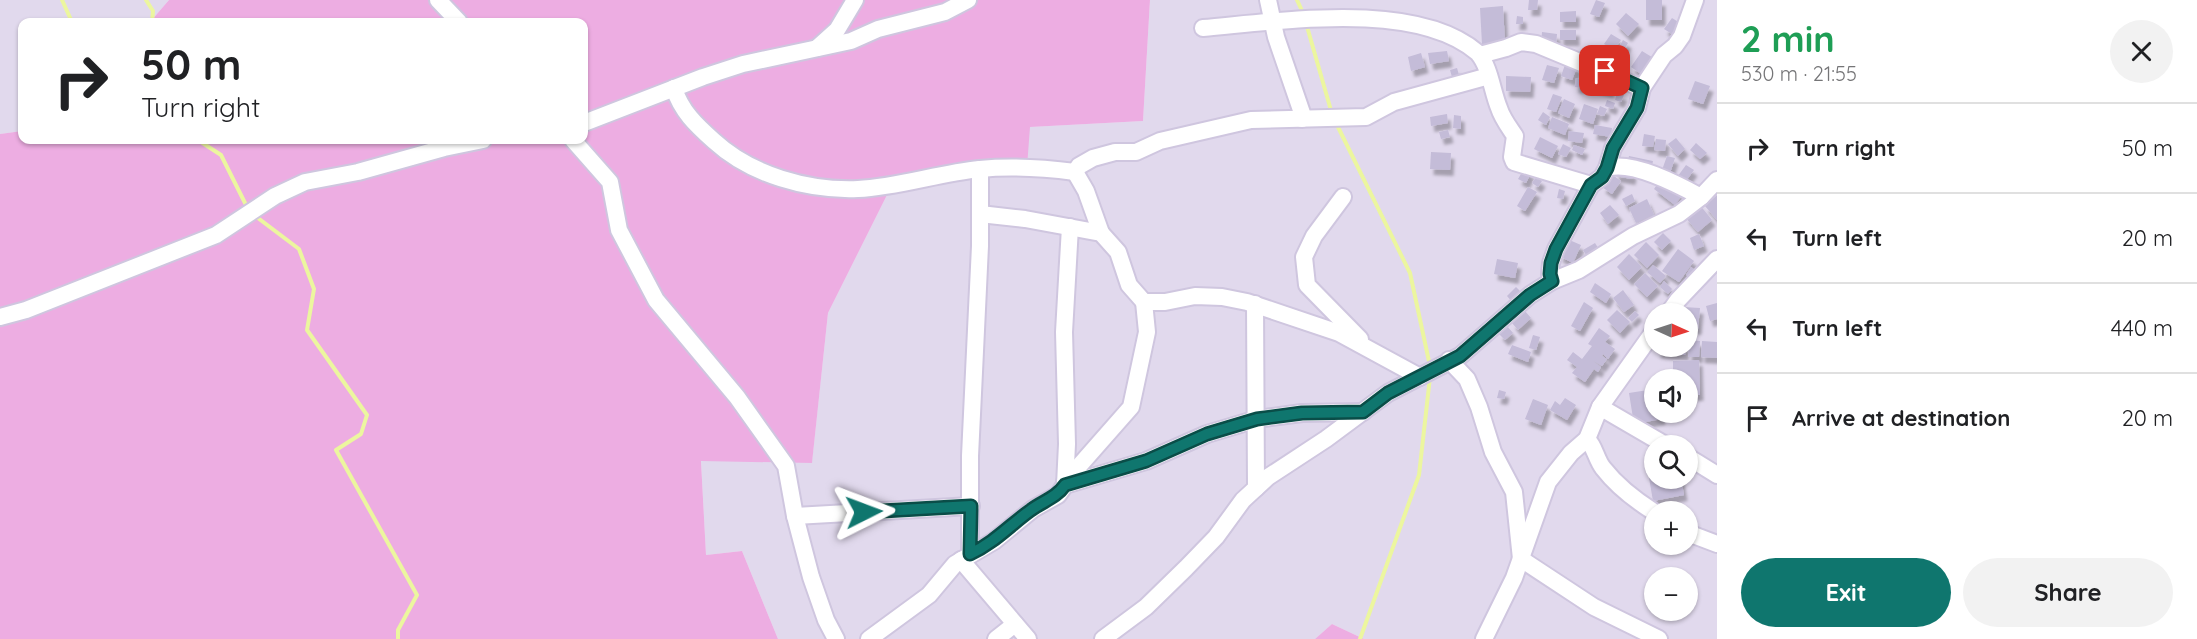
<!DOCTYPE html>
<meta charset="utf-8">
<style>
body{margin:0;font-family:Quicksand,sans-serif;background:#f2f2f2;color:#202124;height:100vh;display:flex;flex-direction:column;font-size:22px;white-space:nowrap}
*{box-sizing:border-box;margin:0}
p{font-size:20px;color:#757577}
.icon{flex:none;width:33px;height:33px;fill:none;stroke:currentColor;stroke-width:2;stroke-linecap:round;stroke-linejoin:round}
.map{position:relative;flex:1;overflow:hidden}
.details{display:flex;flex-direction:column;background:#fff;width:480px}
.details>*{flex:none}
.hud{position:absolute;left:18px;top:18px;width:570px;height:126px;border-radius:12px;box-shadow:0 2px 4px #0004;background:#fff;color:#202124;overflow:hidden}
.needle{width:39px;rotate:93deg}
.controls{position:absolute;left:1644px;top:303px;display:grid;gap:12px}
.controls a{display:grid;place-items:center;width:54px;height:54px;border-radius:50%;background:#fff;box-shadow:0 2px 4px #0004;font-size:30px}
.pin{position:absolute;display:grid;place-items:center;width:51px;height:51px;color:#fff;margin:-26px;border-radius:12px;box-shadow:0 3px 9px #0006}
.me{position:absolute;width:66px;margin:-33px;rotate:87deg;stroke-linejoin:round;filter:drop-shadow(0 0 4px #0008)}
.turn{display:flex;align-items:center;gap:21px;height:126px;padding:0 24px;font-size:27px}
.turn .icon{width:78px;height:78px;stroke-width:2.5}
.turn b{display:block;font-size:42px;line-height:51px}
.round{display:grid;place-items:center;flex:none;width:63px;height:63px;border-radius:32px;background:#f2f2f2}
.overview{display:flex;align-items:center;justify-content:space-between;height:102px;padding:0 24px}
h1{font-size:36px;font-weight:700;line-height:45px;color:#1e9e55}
.primary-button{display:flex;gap:12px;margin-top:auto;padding:12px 24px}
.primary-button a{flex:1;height:69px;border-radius:36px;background:#0f766e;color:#fff;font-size:24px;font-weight:700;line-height:69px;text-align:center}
.primary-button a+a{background:#f2f2f2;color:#202124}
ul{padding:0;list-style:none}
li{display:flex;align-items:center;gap:18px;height:90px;padding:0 24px;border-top:2px solid #e0e0e0}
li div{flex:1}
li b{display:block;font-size:22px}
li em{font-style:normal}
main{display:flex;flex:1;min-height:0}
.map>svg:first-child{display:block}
.residential{fill:#e1d9ed;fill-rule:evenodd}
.green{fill:#edade2}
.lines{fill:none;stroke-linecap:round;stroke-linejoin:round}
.stream{stroke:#ecf69f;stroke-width:4}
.building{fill:#c4bcd8;filter:url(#shadow)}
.minor-casing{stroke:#cfc6df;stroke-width:20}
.minor{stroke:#fff;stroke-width:16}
.route-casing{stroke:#0a4d48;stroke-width:15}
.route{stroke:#0f766e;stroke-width:10}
</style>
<main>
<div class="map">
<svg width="1717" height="639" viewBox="0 0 1717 639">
<defs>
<filter id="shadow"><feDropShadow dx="3.5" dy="6" stdDeviation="1.5" flood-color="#0004"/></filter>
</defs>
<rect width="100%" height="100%" fill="#ede7f5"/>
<!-- residential -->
<g class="residential">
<path d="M0,0H169L150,22H22V131L0,134Z"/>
<path d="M1150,0H1717V639H1364L1332,624L1315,639H778L742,551L706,555L701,460L812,462L828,313L891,187L1029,127L1143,121ZM1654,314H1688V346H1654ZM1654,380H1688V412H1654ZM1654,446H1688V478H1654ZM1654,512H1688V544H1654ZM1654,578H1688V610H1654Z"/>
</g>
<!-- green -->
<g class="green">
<path d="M169,0H1150L1143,121L1030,127L1027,167L891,187L828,313L812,463L701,461L706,555L742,551L778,639H0V134L22,131V140H584V22H150Z"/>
<path d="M1332,624L1364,639H1315Z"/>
</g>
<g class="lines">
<!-- stream -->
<g class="stream">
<path d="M62,0L72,22"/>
<path d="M146,0L153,11L152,22"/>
<path d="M1297,0L1304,15"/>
<path d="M1306,23L1332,114"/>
<path d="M1336,123L1410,273L1430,366"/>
<path d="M198,140L221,155L247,207"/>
<path d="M254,215L299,249L314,289L307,330L367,415L361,434L336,450L417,595L398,630V639"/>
<path d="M1360,639L1419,475L1430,377"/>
</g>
</g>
<!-- building -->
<g class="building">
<path d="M1529,0H1538L1537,10H1528Z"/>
<path d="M1596,0L1605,3L1599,17L1590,14Z"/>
<rect x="1646" y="0" width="16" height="20"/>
<path d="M1503,6L1505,43L1482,44L1480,8Z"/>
<path d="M1576,11V22H1560V12Z"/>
<path d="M1626,13L1639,24L1628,36L1616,24Z"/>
<path d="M1517,16L1523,17V24H1516Z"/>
<path d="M1672,18L1680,23L1672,34L1664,29Z"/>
<rect x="1560" y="30" width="16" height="10"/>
<path d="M1542,32L1557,34L1556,45L1541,43Z"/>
<path d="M1611,34L1621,40L1614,50L1604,44Z"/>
<path d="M1623,40L1628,43L1624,50L1619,47Z"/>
<path d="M1447,51L1449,61L1430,64L1428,53Z"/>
<path d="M1642,51L1655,59L1644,76L1631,67Z"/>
<path d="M1421,53L1425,67L1411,71L1408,57Z"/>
<path d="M1566,62L1577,67L1572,80L1561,76Z"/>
<path d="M1547,65L1559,68L1554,83L1542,80Z"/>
<path d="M1457,68L1459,75L1452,77L1450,70Z"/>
<path d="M1596,74L1612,78L1610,92L1593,88Z"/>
<path d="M1506,76L1531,77L1530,92L1506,91Z"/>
<path d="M1576,78L1583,79L1581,88L1575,87Z"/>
<path d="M1695,81L1710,86L1703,104L1688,99Z"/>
<path d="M1617,93L1624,95L1621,102L1615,100Z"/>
<path d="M1553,94L1562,97L1556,112L1547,109Z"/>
<path d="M1564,99L1575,104L1569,118L1558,113Z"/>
<path d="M1607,100L1615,103L1613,109L1605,106Z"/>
<path d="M1584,104L1598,109L1593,124L1579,119Z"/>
<path d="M1600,106L1607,109L1604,116L1597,114Z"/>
<path d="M1543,112L1550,117L1546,125L1538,120Z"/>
<path d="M1447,114L1448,123L1431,126L1430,117Z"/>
<path d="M1454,115L1461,116V129L1453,128Z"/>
<path d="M1552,117L1569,124L1565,135L1548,128Z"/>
<path d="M1595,125L1612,128L1611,137L1593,134Z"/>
<path d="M1448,130L1450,137L1441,139L1439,132Z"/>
<path d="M1569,131L1584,133L1582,143L1568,141Z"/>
<path d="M1644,134L1655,136L1653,147L1642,146Z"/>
<path d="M1540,137L1558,146L1552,158L1534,149Z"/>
<path d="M1676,138L1685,149L1678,156L1668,144Z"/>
<path d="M1656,139L1666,140L1665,151L1654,150Z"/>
<path d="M1696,143L1707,153L1700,159L1690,150Z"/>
<path d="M1563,144L1571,148L1566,157L1558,154Z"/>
<path d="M1574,145L1585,149L1582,155L1572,150Z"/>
<path d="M1431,152L1451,153L1450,170L1430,169Z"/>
<path d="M1629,156L1653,161L1651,171L1627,165Z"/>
<path d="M1667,156L1675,158L1670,173L1662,170Z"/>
<path d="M1686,165L1694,170L1683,185L1675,180Z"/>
<path d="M1524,169L1531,173L1526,183L1518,179Z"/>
<path d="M1616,170L1633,172L1632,179L1615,176Z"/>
<path d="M1611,174L1621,181L1612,194L1602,187Z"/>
<path d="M1536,177L1542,181L1538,187L1532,183Z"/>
<path d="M1661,179L1682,195L1675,205L1654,189Z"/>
<path d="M1528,187L1537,192L1525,211L1517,206Z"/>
<path d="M1559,189L1565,191L1563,199L1557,198Z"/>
<path d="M1632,194L1635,201L1626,206L1622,199Z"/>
<path d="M1717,195V220L1705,206Z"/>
<path d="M1647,199L1654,215L1636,223L1629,208Z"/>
<path d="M1699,204L1712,220L1698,232L1685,217Z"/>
<path d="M1610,205L1619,215L1608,224L1600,213Z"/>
<path d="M1663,233L1671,241L1662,250L1654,242Z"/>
<path d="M1699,234L1704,246L1694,250L1690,238Z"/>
<path d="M1567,239L1581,245L1573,263L1559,256Z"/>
<path d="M1646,242L1659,255L1647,268L1634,255Z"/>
<path d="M1595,243L1600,251L1588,258L1583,250Z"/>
<path d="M1678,249L1694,261L1679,282L1662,271Z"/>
<path d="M1629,254L1642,267L1629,280L1617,267Z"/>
<path d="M1497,259L1518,263L1515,278L1494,274Z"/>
<path d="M1653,265L1666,276L1660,283L1647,272Z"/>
<path d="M1691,267L1697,272L1692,279L1686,275Z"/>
<path d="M1645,273L1658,286L1647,297L1634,284Z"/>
<path d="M1664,281L1672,289L1668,294L1660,287Z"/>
<path d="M1595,283L1611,294L1606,303L1590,292Z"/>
<path d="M1516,287L1522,293L1513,303L1507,296Z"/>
<path d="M1623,290L1634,305L1624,312L1613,298Z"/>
<path d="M1584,302L1593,308L1580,331L1571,326Z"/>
<path d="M1717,303V319L1710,321L1706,306Z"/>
<path d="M1683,307L1700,308L1698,329L1688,328V314H1683Z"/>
<path d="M1617,310L1630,322L1620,333L1607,320Z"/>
<path d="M1525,311L1531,318L1518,330L1512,323Z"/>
<path d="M1635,311L1639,315L1632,322L1628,318Z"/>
<path d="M1507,326L1513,333L1505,340L1499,334Z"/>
<path d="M1599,328L1610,336L1605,342L1615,349L1608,359L1603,354L1602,356L1607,359L1602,366L1593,361L1601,367L1598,372L1594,369L1585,382L1572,373L1577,367L1567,360L1573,352L1582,359L1592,346L1588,344Z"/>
<path d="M1533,335L1540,337L1536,350L1529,348Z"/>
<path d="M1689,340L1700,341L1699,357H1688Z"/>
<path d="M1702,341L1717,342V358L1701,357Z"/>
<path d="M1512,345L1531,352L1528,362L1508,354Z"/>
<path d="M1658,346H1686L1685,355L1657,352Z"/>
<path d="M1699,360L1700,395H1688V380H1673V361Z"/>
<path d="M1654,389V412H1661L1662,419L1634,424L1629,393Z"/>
<path d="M1499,390L1506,392L1504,399L1497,398Z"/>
<path d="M1565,398L1576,405L1567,420L1550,410L1555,401L1560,405Z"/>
<path d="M1533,399L1548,405L1541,425L1525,419Z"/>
<path d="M1654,464V478H1681L1684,495L1653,501L1647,466Z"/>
</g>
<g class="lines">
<!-- minor casing -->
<g class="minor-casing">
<g id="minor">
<path d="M438,0L459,22"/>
<path d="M1268,0L1276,37L1302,113V119"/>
<path d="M1203,28C1284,21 1417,0 1478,53C1490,67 1492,91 1499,108C1502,118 1509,127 1515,136L1512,157L1514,162L1591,185"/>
<path d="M817,48L837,30L855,0"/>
<path d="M1480,55L1506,48L1521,42L1536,44L1642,88"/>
<path d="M674,88C681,111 696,125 714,141C751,175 808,191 858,189C899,187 939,173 980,169C1011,166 1044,168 1075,172"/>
<path d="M584,123L703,77L743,64L851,41L878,29L945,12L968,0"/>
<path d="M573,140L610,182L619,230L656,300L737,397L786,466L795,516L811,577L826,620L836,639"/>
<path d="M1607,168C1632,160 1679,185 1701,197"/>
<path d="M1075,172L1079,166L1093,158L1115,152H1136L1160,141L1251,120L1366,117L1394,102L1489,76"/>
<path d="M1075,172L1086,191L1101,233"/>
<path d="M1343,197L1314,236L1304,257L1307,285L1360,339"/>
<path d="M980,214L1025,219L1101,233L1118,252L1129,285L1144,302H1165L1195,296L1222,297L1247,302L1339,333L1420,377"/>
<path d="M1552,281L1550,274L1551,263L1556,249L1591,185L1602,177L1607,168L1613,148L1637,108L1642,88L1664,55L1675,46L1682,36L1695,0"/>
<path d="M1255,304L1256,488"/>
<path d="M1668,314L1678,300L1717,259"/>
<path d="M0,317L26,310L216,235L275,196L305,182L358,172L444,148L483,140"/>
<path d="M1449,360L1467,379L1479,407L1493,452L1514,492L1521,559L1594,607L1659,639"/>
<path d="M1600,407L1667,446"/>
<path d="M1587,439C1595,447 1596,459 1603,468C1617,486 1635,500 1654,512"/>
<path d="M1688,457L1717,475"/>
<path d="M1065,482L1131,407L1147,332L1144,302"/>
<path d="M1065,485L1067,444L1064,332L1070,227"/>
<path d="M795,516L971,506"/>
<path d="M1688,533L1717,544"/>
<path d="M970,554V456L980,246V169"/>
<path d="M961,560L1028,639"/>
<path d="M869,639L929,595L955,564L994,541L1033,509L1058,495L1065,485L1146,461L1207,434L1257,419L1302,413L1363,412"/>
<path d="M996,639L1015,624"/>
<path d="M1103,639L1146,607L1186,568L1216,537L1243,500L1268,477L1326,439L1388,393L1460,356L1530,295L1552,281L1579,270L1633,236L1679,214L1701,197L1717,180"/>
<path d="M1484,639L1514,578L1548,482L1571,453L1587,439L1600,407L1654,331"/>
</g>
</g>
<!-- minor -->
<use href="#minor" class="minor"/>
</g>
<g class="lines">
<!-- route casing -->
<g class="route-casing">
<path id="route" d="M864,512L971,506L970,554C994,543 1010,525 1031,510C1043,501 1056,498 1065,485L1146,461L1207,434L1257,419L1302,413L1363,412L1388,393L1460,356L1530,295L1552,281L1550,274L1551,263L1556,249L1591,185L1602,177L1607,168L1613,148L1637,108L1642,88L1605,71"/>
</g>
<!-- route -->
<use href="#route" class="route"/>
</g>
</svg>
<div class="controls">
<a><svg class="needle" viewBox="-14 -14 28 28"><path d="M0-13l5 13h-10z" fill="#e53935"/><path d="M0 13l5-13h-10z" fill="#757577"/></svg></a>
<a><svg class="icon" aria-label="sound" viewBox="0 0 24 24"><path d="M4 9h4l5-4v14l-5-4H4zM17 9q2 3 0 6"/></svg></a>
<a><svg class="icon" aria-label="search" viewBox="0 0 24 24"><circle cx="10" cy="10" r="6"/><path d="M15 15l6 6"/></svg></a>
<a>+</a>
<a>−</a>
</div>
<div class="pin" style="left:1605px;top:71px;background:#d93025"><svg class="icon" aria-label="arrive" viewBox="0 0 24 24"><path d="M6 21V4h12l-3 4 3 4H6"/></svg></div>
<svg class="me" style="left:864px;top:512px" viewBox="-20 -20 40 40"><path d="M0-17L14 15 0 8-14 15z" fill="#0f766e" stroke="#fff" stroke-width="4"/></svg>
<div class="hud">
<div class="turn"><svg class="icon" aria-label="right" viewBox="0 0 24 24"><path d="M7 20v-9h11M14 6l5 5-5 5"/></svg><div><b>50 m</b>Turn right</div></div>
</div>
</div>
<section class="details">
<div class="overview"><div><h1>2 min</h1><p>530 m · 21:55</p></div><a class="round"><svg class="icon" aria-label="close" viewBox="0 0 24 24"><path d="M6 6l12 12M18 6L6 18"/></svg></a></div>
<ul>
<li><svg class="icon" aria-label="right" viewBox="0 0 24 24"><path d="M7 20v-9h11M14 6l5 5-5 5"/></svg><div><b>Turn right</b></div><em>50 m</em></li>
<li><svg class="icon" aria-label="left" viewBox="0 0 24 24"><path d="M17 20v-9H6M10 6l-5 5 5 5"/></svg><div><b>Turn left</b></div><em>20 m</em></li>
<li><svg class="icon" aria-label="left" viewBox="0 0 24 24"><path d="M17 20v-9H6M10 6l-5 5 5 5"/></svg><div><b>Turn left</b></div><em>440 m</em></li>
<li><svg class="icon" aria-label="arrive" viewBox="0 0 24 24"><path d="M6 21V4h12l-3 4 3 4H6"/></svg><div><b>Arrive at destination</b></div><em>20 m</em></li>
</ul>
<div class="primary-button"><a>Exit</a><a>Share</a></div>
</section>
</main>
